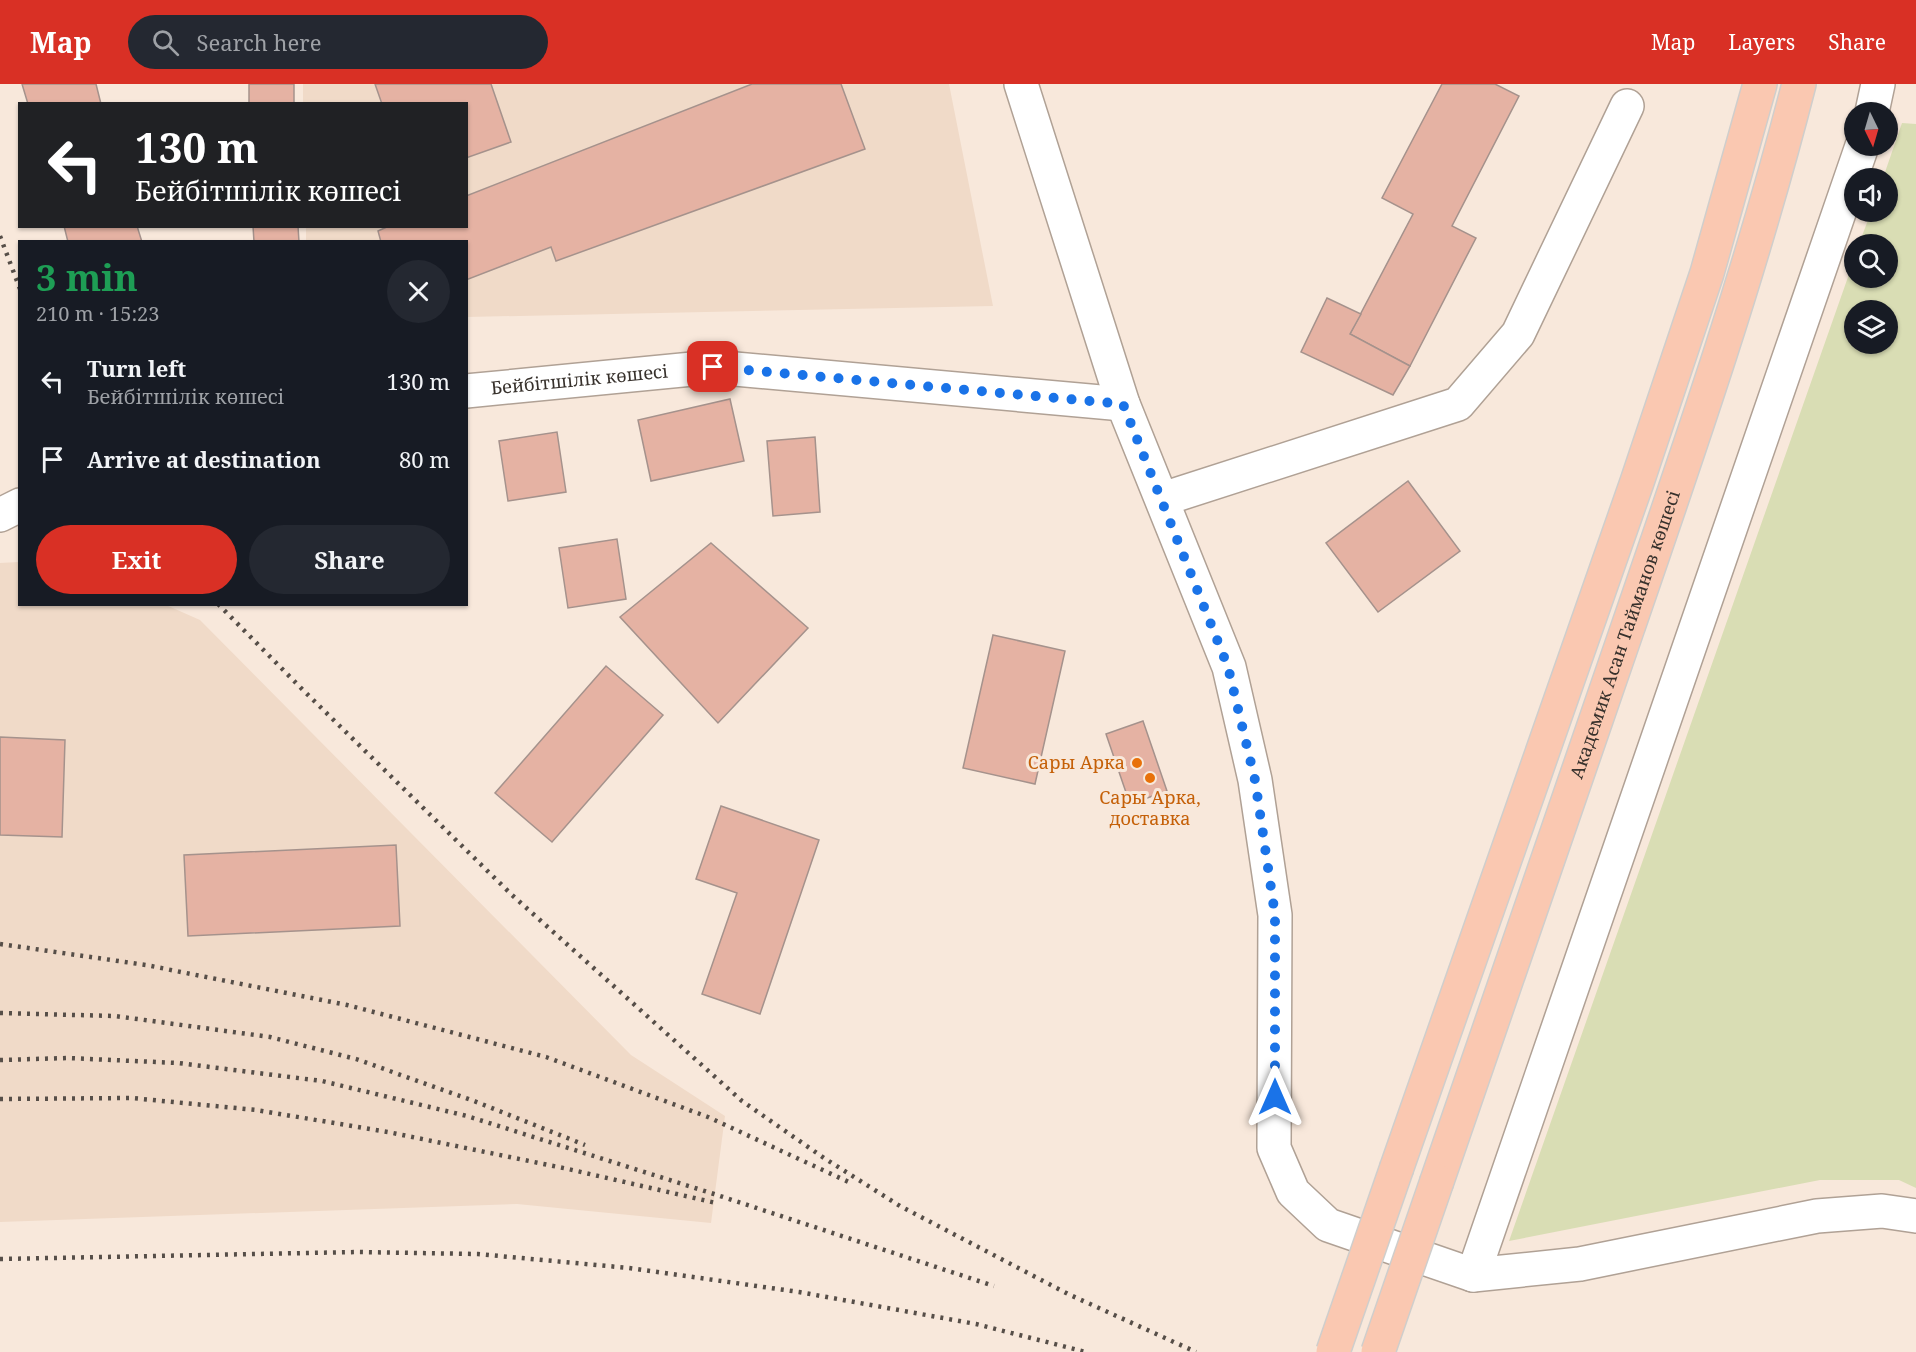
<!DOCTYPE html>
<meta charset="utf-8">
<style>
body{margin:0;font-family:"Noto Serif",serif;background:#242831;color:#f1f3f6;height:100vh;display:flex;flex-direction:column;font-size:22px;white-space:nowrap}
*{box-sizing:border-box;margin:0}
p{font-size:20px;color:#9ea1a6}
.icon{flex:none;width:33px;height:33px;fill:none;stroke:currentColor;stroke-width:2;stroke-linecap:round;stroke-linejoin:round}
.map{position:relative;flex:1;overflow:hidden}
.panel{position:absolute;left:18px;top:156px;width:450px;height:366px;display:flex;flex-direction:column;background:#171b24;border-radius:0px;box-shadow:0 2px 4px #0004}
.panel>*{flex:none}
.top-card{position:absolute;left:18px;top:18px;width:450px;height:126px;border-radius:0px;box-shadow:0 2px 4px #0004;background:#202124;color:#fff;overflow:hidden}
.needle{width:39px;rotate:175deg}
.fabs{position:absolute;left:1844px;top:18px;display:grid;gap:12px}
.fabs a{display:grid;place-items:center;width:54px;height:54px;border-radius:50%;background:#171b24;box-shadow:0 2px 4px #0004;font-size:30px}
.pin{position:absolute;display:grid;place-items:center;width:51px;height:51px;color:#fff;margin:-26px;border-radius:12px;box-shadow:0 3px 9px #0006}
.me{position:absolute;width:66px;margin:-33px;rotate:0deg;stroke-linejoin:round;filter:drop-shadow(0 0 4px #0008)}
.turn{display:flex;align-items:center;gap:21px;height:126px;padding:0 18px;font-size:27px}
.turn .icon{width:78px;height:78px;stroke-width:2.5}
.turn b{display:block;font-size:42px;line-height:51px}
.round{display:grid;place-items:center;flex:none;width:63px;height:63px;border-radius:32px;background:#242831}
.head{display:flex;align-items:center;justify-content:space-between;height:102px;padding:0 18px}
h1{font-size:36px;font-weight:700;line-height:45px;color:#1e9e55}
.cta{display:flex;gap:12px;margin-top:auto;padding:12px 18px}
.cta a{flex:1;height:69px;border-radius:36px;background:#d93025;color:#fff;font-size:24px;font-weight:700;line-height:69px;text-align:center}
.cta a+a{background:#242831;color:#f1f3f6}
ul{padding:0;list-style:none}
li{display:flex;align-items:center;gap:18px;height:78px;padding:0 18px}
li div{flex:1}
li b{display:block;font-size:22px}
li em{font-style:normal}
header{display:flex;align-items:center;gap:36px;box-sizing:border-box;height:84px;padding:0 30px;background:#d93025;color:#fff}
header strong{font-size:28px}
nav{display:flex;gap:33px;margin-inline-start:auto;font-size:21px}
.search{width:420px;height:54px;background:#242831;display:flex;align-items:center;gap:15px;box-sizing:border-box;padding:0 21px;border-radius:33px;color:#9ea1a6;font-size:22px}
.map>svg:first-child{display:block}
.built{fill:#f0dac8}
.green{fill:#d9ddb4;fill-rule:evenodd}
.building{fill:#e5b2a3;stroke:#a5928c;stroke-width:1.5}
.lines{fill:none;stroke-linecap:round;stroke-linejoin:round}
.minor-casing{stroke:#b0a195;stroke-width:36}
.major-casing{stroke:#cfcecc;stroke-width:36}
.minor{stroke:#fff;stroke-width:33}
.major{stroke:#fac8b1;stroke-width:33}
.rail{stroke:#564e48;stroke-width:4.5;stroke-dasharray:3 6;stroke-linecap:butt}
.major-bridge-casing{stroke:#cfcecc;stroke-width:36;stroke-linecap:butt}
.major-bridge{stroke:#fac8b1;stroke-width:33}
.route{stroke:#1a73e8;stroke-width:10;stroke-dasharray:0 18}
.food-dot{fill:#e8710a;stroke:#f8e8db;stroke-width:2}
.labels{text-anchor:middle;stroke-width:6;stroke-linejoin:round;paint-order:stroke}
.street-label{font-size:18px;fill:#37312c;stroke:#f8e8db}
.food-label{font-size:18px;fill:#c56008;stroke:#f8e8db;text-anchor:end}
</style>
<header>
<strong>Map</strong>
<div class="search"><svg class="icon" aria-label="search" viewBox="0 0 24 24"><circle cx="10" cy="10" r="6"/><path d="M15 15l6 6"/></svg>Search here</div>
<nav><a>Map</a><a>Layers</a><a>Share</a></nav>
</header>
<div class="map">
<svg width="1916" height="1268" viewBox="0 0 1916 1268">
<rect width="100%" height="100%" fill="#f8e8db"/>
<!-- built -->
<g class="built">
<path d="M303,0H949L993,222L467,233L466,158L306,157V143L466,142V20L303,19Z"/>
<path d="M19,478L20,520L166,521L200,536L631,971L725,1032L711,1139L517,1120L0,1138V479Z"/>
</g>
<!-- green -->
<path class="green" d="M1902,39L1916,40V1104L1899,1096H1820L1509,1157L1854,176V194H1887V160H1859L1871,128H1887V94H1883ZM1854,226H1887V260H1854Z"/>
<!-- building -->
<g class="building">
<path d="M22,0H96L101,20H28Z"/>
<rect x="249" y="0" width="45" height="20"/>
<path d="M375,0H491L511,58L466,74V20H382Z"/>
<path d="M752,0H841L865,65L556,177L551,163L466,196V158H381L378,147L389,142H466V112Z"/>
<path d="M1442,0H1495L1519,12L1452,142L1476,154L1410,282L1350,250L1413,130L1382,114Z"/>
<path d="M64,142H137L142,158H68Z"/>
<path d="M253,142H298L299,158H254Z"/>
<path d="M1327,214L1361,230L1350,250L1410,282L1393,311L1301,268Z"/>
<path d="M730,315L744,377L651,397L638,336Z"/>
<path d="M557,348L566,408L508,417L499,357Z"/>
<path d="M815,353L820,428L773,432L767,357Z"/>
<path d="M1408,397L1460,467L1378,528L1326,459Z"/>
<path d="M617,455L626,515L568,524L559,464Z"/>
<path d="M711,459L808,544L718,639L620,533Z"/>
<path d="M993,551L1065,567L1035,700L963,684Z"/>
<path d="M606,582L663,631L552,758L495,709Z"/>
<path d="M1143,637L1167,707L1130,720L1106,650Z"/>
<path d="M0,653L65,656L62,753L0,751Z"/>
<path d="M721,722L819,756L760,930L702,910L737,809L696,795Z"/>
<path d="M396,761L400,842L188,852L184,771Z"/>
</g>
<g class="lines">
<!-- minor casing -->
<g class="minor-casing">
<g id="minor">
<path d="M1021,0L1123,320L1229,583L1255,696L1275,831L1274,1064L1293,1108L1328,1141L1473,1191L1580,1180L1817,1132L1882,1127L1916,1132"/>
<path d="M1872,28L1878,0"/>
<path id="s1" d="M466,307L713,283L1123,320"/>
<path d="M1163,415L1458,320L1518,250L1627,22"/>
<path d="M0,431L20,421"/>
<path d="M1473,1191L1862,62"/>
</g>
</g>
<!-- major casing -->
<g class="major-casing">
<g id="major">
<path d="M1397,1083L1637,398L1707,189L1760,0"/>
<path id="s2" d="M1437,1097C1501,912 1565,727 1628,543C1690,363 1752,184 1799,0"/>
</g>
</g>
<!-- minor -->
<use href="#minor" class="minor"/>
<!-- major -->
<use href="#major" class="major"/>
<!-- rail -->
<g class="rail">
<path d="M0,152L20,205"/>
<path d="M218,520L303,606L512,811L742,1017L824,1074L900,1122L1068,1210L1196,1268"/>
<path d="M0,860L146,881L347,921L546,973L708,1033L853,1100"/>
<path d="M0,929L115,932L270,953L356,975L474,1017L585,1061"/>
<path d="M0,976L68,974L178,979L322,997L467,1032L714,1110L994,1202"/>
<path d="M0,1015L132,1014L256,1026L388,1048L568,1085L716,1119"/>
<path d="M0,1175L358,1168L478,1170L629,1184L799,1208L976,1240L1086,1268"/>
</g>
<!-- major-bridge casing -->
<g class="major-bridge-casing">
<g id="major-bridge">
<path d="M1333,1268L1397,1083"/>
<path d="M1378,1268L1437,1097"/>
</g>
</g>
<!-- major-bridge -->
<use href="#major-bridge" class="major-bridge"/>
</g>
<g class="lines">
<!-- route -->
<path class="route" d="M713,283L1123,320L1228,583L1255,696L1275,831V1013"/>
</g>
<!-- markers -->
<g class="food-dot">
<circle cx="1137" cy="679" r="6"/>
<circle cx="1150" cy="694" r="6"/>
</g>
<g class="labels">
<!-- street labels -->
<g class="street-label">
<text dy="6" stroke="none"><textPath href="#s1" startOffset="114">Бейбітшілік көшесі</textPath></text>
<text dy="6" stroke="none"><textPath href="#s2" startOffset="578">Академик Асан Тайманов көшесі</textPath></text>
</g>
<!-- food labels -->
<g class="food-label">
<text x="1125" y="685">Сары Арка</text>
<text x="1150" y="720" text-anchor="middle">Сары Арка,<tspan x="1150" dy="21">доставка</tspan></text>
</g>
</g>
</svg>
<div class="fabs">
<a><svg class="needle" viewBox="-14 -14 28 28"><path d="M0-13l5 13h-10z" fill="#e53935"/><path d="M0 13l5-13h-10z" fill="#9ea1a6"/></svg></a>
<a><svg class="icon" aria-label="sound" viewBox="0 0 24 24"><path d="M4 9h4l5-4v14l-5-4H4zM17 9q2 3 0 6"/></svg></a>
<a><svg class="icon" aria-label="search" viewBox="0 0 24 24"><circle cx="10" cy="10" r="6"/><path d="M15 15l6 6"/></svg></a>
<a><svg class="icon" aria-label="layers" viewBox="0 0 24 24"><path d="M12 4l9 5-9 5-9-5zM3 14l9 5 9-5"/></svg></a>
</div>
<div class="pin" style="left:713px;top:283px;background:#d93025"><svg class="icon" aria-label="arrive" viewBox="0 0 24 24"><path d="M6 21V4h12l-3 4 3 4H6"/></svg></div>
<svg class="me" style="left:1275px;top:1013px" viewBox="-20 -20 40 40"><path d="M0-17L14 15 0 8-14 15z" fill="#1a73e8" stroke="#fff" stroke-width="4"/></svg>
<div class="top-card">
<div class="turn"><svg class="icon" aria-label="left" viewBox="0 0 24 24"><path d="M17 20v-9H6M10 6l-5 5 5 5"/></svg><div><b>130 m</b>Бейбітшілік көшесі</div></div>
</div>
<section class="panel">
<div class="head"><div><h1>3 min</h1><p>210 m · 15:23</p></div><a class="round"><svg class="icon" aria-label="close" viewBox="0 0 24 24"><path d="M6 6l12 12M18 6L6 18"/></svg></a></div>
<ul>
<li><svg class="icon" aria-label="left" viewBox="0 0 24 24"><path d="M17 20v-9H6M10 6l-5 5 5 5"/></svg><div><b>Turn left</b><p>Бейбітшілік көшесі</p></div><em>130 m</em></li>
<li><svg class="icon" aria-label="arrive" viewBox="0 0 24 24"><path d="M6 21V4h12l-3 4 3 4H6"/></svg><div><b>Arrive at destination</b></div><em>80 m</em></li>
</ul>
<div class="cta"><a>Exit</a><a>Share</a></div>
</section>
</div>
